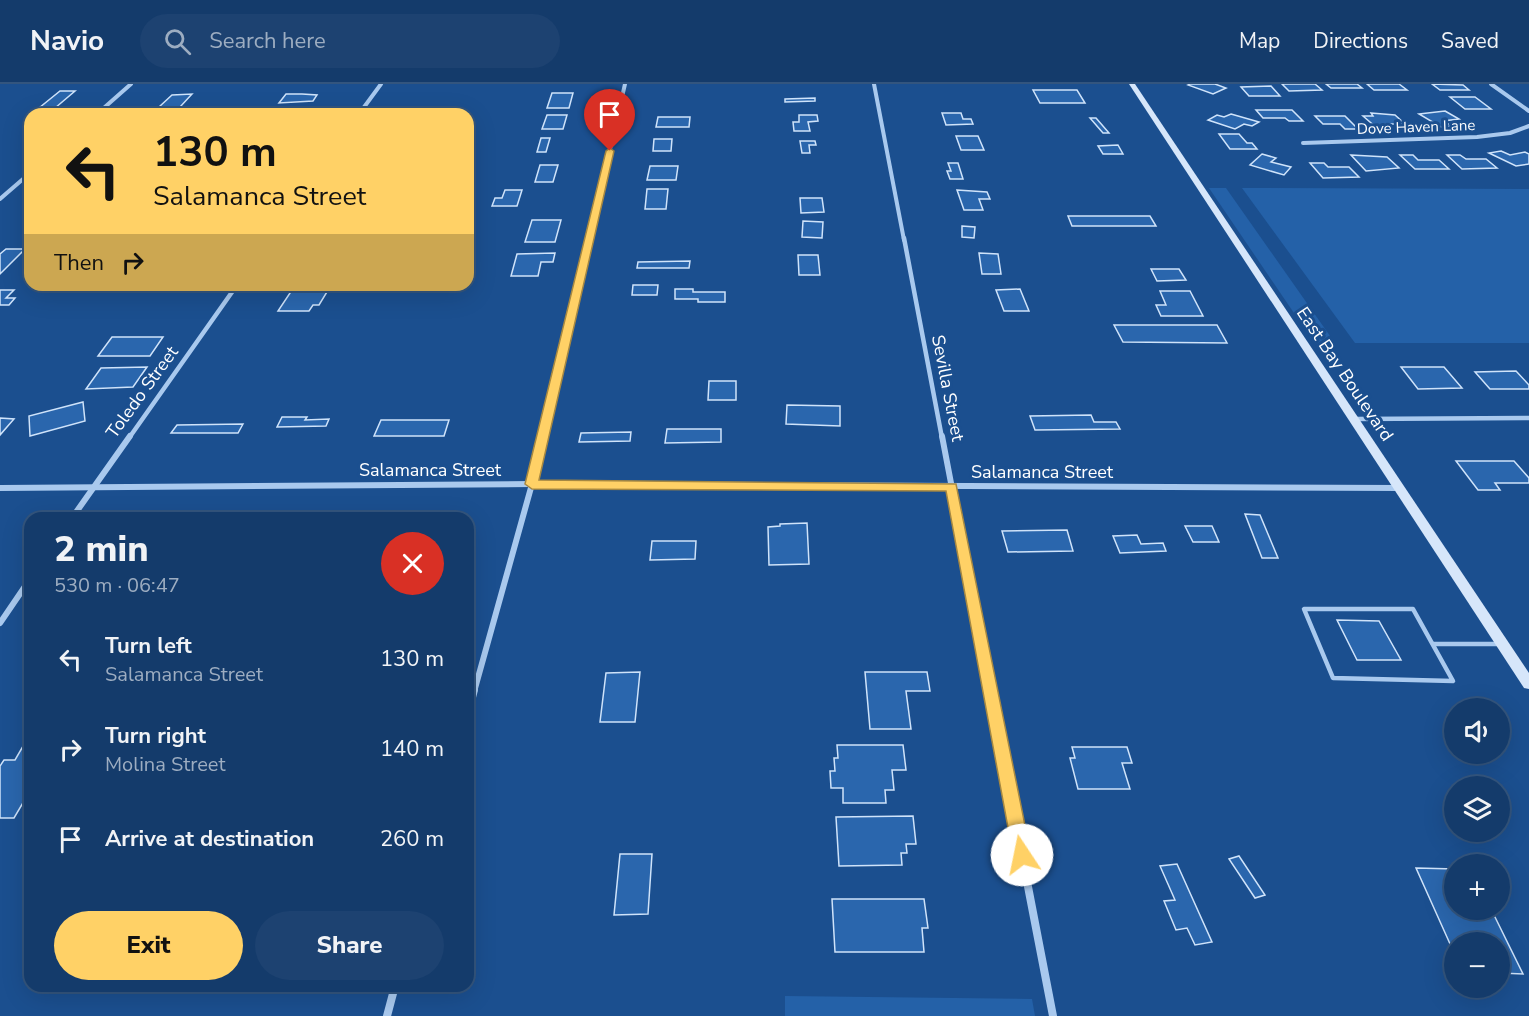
<!DOCTYPE html>
<meta charset="utf-8">
<style>
body{margin:0;font-family:"Nunito Sans",sans-serif;background:#1d4271;color:#f1f3f6;height:100vh;display:flex;flex-direction:column;font-size:22px;white-space:nowrap}
*{box-sizing:border-box;margin:0}
p{font-size:20px;color:#9dadc1}
.icon{flex:none;width:33px;height:33px;fill:none;stroke:currentColor;stroke-width:2;stroke-linecap:round;stroke-linejoin:round}
.map{position:relative;flex:1;overflow:hidden}
.panel{position:absolute;left:24px;top:428px;width:450px;height:480px;display:flex;flex-direction:column;background:#143b6b;border-radius:18px;box-shadow:0 6px 24px #0002,0 0 0 2px #33557e}
.panel>*{flex:none}
.top-card{position:absolute;left:24px;top:24px;width:450px;height:183px;border-radius:18px;box-shadow:0 6px 24px #0002,0 0 0 2px #33557e;background:#ffd166;color:#111;overflow:hidden}
.buttons{position:absolute;left:1444px;top:614px;display:grid;gap:12px}
.buttons a{display:grid;place-items:center;width:66px;height:66px;border-radius:50%;background:#143b6b;box-shadow:0 6px 24px #0002,0 0 0 2px #33557e;font-size:30px}
.pin{position:absolute;display:grid;place-items:center;width:51px;height:51px;color:#fff;margin:-62px -26px;border-radius:50% 50% 50% 0;rotate:-45deg;box-shadow:0 0 6px #0007}
.pin .icon{rotate:45deg}
.me{position:absolute;width:66px;margin:-33px;rotate:349deg;stroke-linejoin:round;filter:drop-shadow(0 0 4px #0008)}
.turn{display:flex;align-items:center;gap:21px;height:126px;padding:0 30px;font-size:27px}
.turn .icon{width:78px;height:78px;stroke-width:2.5}
.turn b{display:block;font-size:42px;line-height:51px}
.then{display:flex;align-items:center;height:57px;padding:0 30px;background:#0003;gap:12px;font-size:22px}
.round{display:grid;place-items:center;flex:none;width:63px;height:63px;border-radius:32px;background:#1d4271}
.summary{display:flex;align-items:center;justify-content:space-between;height:102px;padding:0 30px}
h1{font-size:36px;font-weight:800;line-height:45px}
.cta{display:flex;gap:12px;margin-top:auto;padding:12px 30px}
.cta a{flex:1;height:69px;border-radius:36px;background:#ffd166;color:#111;font-size:24px;font-weight:800;line-height:69px;text-align:center}
.cta a+a{background:#1d4271;color:#f1f3f6}
ul{padding:0;list-style:none}
li{display:flex;align-items:center;gap:18px;height:90px;padding:0 30px}
li div{flex:1}
li b{display:block;font-size:22px}
li em{font-style:normal}
header{display:flex;align-items:center;gap:36px;box-sizing:border-box;height:84px;padding:0 30px;background:#143b6b;border-bottom:2px solid #33557e}
header strong{font-size:28px}
nav{display:flex;gap:33px;margin-inline-start:auto;font-size:21px}
.search{width:420px;height:54px;background:#1d4271;display:flex;align-items:center;gap:15px;box-sizing:border-box;padding:0 21px;border-radius:33px;color:#9dadc1;font-size:22px}
.map>svg:first-child{display:block}
.green{fill:#2461a8}
.building{fill:#2a66ad;stroke:#cfe3fa;stroke-width:1.5}
.lines{fill:none;stroke-linecap:round;stroke-linejoin:round}
.lane{stroke:#a9c9ee;stroke-width:4.5}
.street-far3{stroke:#a9c9ee;stroke-width:4}
.street-far2{stroke:#a9c9ee;stroke-width:4.5}
.street-far1{stroke:#a9c9ee;stroke-width:6}
.street{stroke:#a9c9ee;stroke-width:8}
.secondary{fill:#d6e6fa;fill-rule:evenodd}
.route{fill:#ffd166;stroke:#a68842;stroke-width:1.5}
.labels{text-anchor:middle;stroke-width:6;stroke-linejoin:round;paint-order:stroke}
.far-street-label{font-size:15px;fill:#fff;stroke:#1b4f8f}
.street-label{font-size:18px;fill:#fff;stroke:#1b4f8f}
</style>
<header>
<strong>Navio</strong>
<div class="search"><svg class="icon" aria-label="search" viewBox="0 0 24 24"><circle cx="10" cy="10" r="6"/><path d="M15 15l6 6"/></svg>Search here</div>
<nav><a>Map</a><a>Directions</a><a>Saved</a></nav>
</header>
<div class="map">
<svg width="1529" height="932" viewBox="0 0 1529 932">
<rect width="100%" height="100%" fill="#1b4f8f"/>
<!-- green -->
<g class="green">
<path d="M1209,104H1226L1335,259L1315,260Z"/>
<path d="M1242,104L1529,105V259H1355Z"/>
<path d="M785,912L1032,915L1035,932H785Z"/>
</g>
<!-- building -->
<g class="building">
<path d="M1190,0H1215L1226,4L1213,10L1188,1Z"/>
<path d="M1282,0H1315L1322,6L1289,7Z"/>
<path d="M1326,0H1357L1362,4H1331Z"/>
<path d="M1367,0H1399L1407,6H1374Z"/>
<path d="M1432,0L1463,1L1469,6H1440Z"/>
<path d="M1271,2L1280,12H1249L1241,3Z"/>
<path d="M1033,6H1077L1085,19H1040Z"/>
<path d="M60,7H75L55,24H39Z"/>
<path d="M552,9H573L569,24H547Z"/>
<path d="M192,10L180,23H159L172,11Z"/>
<path d="M286,10H302L317,11L313,17L279,19Z"/>
<path d="M1450,13H1475L1491,25H1465Z"/>
<path d="M815,14V17L785,18V15Z"/>
<path d="M1256,26H1292L1303,37H1289L1285,34H1263Z"/>
<path d="M1445,27L1459,35L1443,37L1452,42L1441,43L1419,30Z"/>
<path d="M942,29H961L963,35H971L973,40L946,41Z"/>
<path d="M1371,29L1395,31L1405,40H1386L1391,44H1377L1363,32H1373Z"/>
<path d="M1231,30L1259,38L1252,42L1244,40L1235,45L1208,36L1217,31L1224,33Z"/>
<path d="M547,31H567L563,45H542Z"/>
<path d="M799,31H817L818,37L808,38L810,47H794L793,38H799Z"/>
<path d="M1315,32H1345L1358,45H1345L1340,40H1323Z"/>
<path d="M658,33H690L689,43H656Z"/>
<path d="M1090,34H1096L1109,49H1103Z"/>
<path d="M1219,50H1239L1247,59H1252L1257,65H1230Z"/>
<path d="M956,52H978L984,66H961Z"/>
<path d="M541,54H550L546,68H537Z"/>
<path d="M654,55H672L671,67H653Z"/>
<path d="M800,57H815L816,61H809L810,69H802Z"/>
<path d="M1118,61L1123,70H1103L1098,62Z"/>
<path d="M1501,67L1510,71L1525,68L1529,70V80L1516,82L1489,69Z"/>
<path d="M1262,70L1276,74L1271,78L1291,83L1284,91L1250,81Z"/>
<path d="M1351,71L1387,73L1399,84L1366,87Z"/>
<path d="M1400,71H1413L1418,76H1439L1449,85H1415Z"/>
<path d="M1447,71H1460L1466,75H1486L1497,84L1462,85Z"/>
<path d="M948,79H958L963,95H950L947,87H951Z"/>
<path d="M1310,79H1324L1328,83H1349L1359,93L1323,94Z"/>
<path d="M540,81H558L553,98H535Z"/>
<path d="M650,82H678L676,96H647Z"/>
<path d="M647,105H668L666,125H645Z"/>
<path d="M505,106H522L517,122H492L495,114H502Z"/>
<path d="M957,106L987,108L990,115H979L983,126H964Z"/>
<path d="M800,114H822L824,128L801,129Z"/>
<path d="M1068,132H1150L1156,142H1072Z"/>
<path d="M532,136H561L555,158H525Z"/>
<path d="M803,137L823,138L822,154L802,153Z"/>
<path d="M962,142L975,143L974,154L962,153Z"/>
<path d="M6,165H25L0,190V170Z"/>
<path d="M555,169L553,178H541L538,192H511L517,170Z"/>
<path d="M979,169L998,170L1001,190H982Z"/>
<path d="M798,171H818L820,191H799Z"/>
<path d="M690,177L689,184H637L638,178Z"/>
<path d="M1151,185H1179L1186,196L1157,197Z"/>
<path d="M633,201H658L657,211H632Z"/>
<path d="M294,203H330L319,221H313L309,227H278Z"/>
<path d="M675,205H693V208H725V218H698V215H675Z"/>
<path d="M1020,205L1029,227H1004L996,206Z"/>
<path d="M0,206H14L6,214H15L9,221H0Z"/>
<path d="M1160,207H1190L1203,232H1161L1156,221H1166Z"/>
<path d="M1114,241H1217L1227,259L1123,258Z"/>
<path d="M112,253H163L150,272H98Z"/>
<path d="M147,283L133,303L86,305L101,284Z"/>
<path d="M1401,283H1444L1462,304L1418,305Z"/>
<path d="M1516,287L1529,301V305H1490L1475,288Z"/>
<path d="M709,297H736V316H708Z"/>
<path d="M83,318L85,337L30,352L29,332Z"/>
<path d="M787,321L840,322V342L786,340Z"/>
<path d="M1091,331L1094,338H1116L1120,345L1035,346L1030,332Z"/>
<path d="M282,333H307L305,336L329,335L326,342L277,343Z"/>
<path d="M0,334L14,335L0,351Z"/>
<path d="M381,336H449L444,352H374Z"/>
<path d="M243,340L238,349H171L177,341Z"/>
<path d="M667,345H721V358L665,359Z"/>
<path d="M631,348L630,357L579,358L581,349Z"/>
<path d="M1456,377H1514L1529,394V399H1495L1500,406H1478Z"/>
<path d="M1245,430L1260,431L1278,474H1262Z"/>
<path d="M807,439L809,480L769,481L768,443L780,442V440Z"/>
<path d="M1185,442H1212L1219,458H1193Z"/>
<path d="M1067,446L1073,467L1008,468L1002,447Z"/>
<path d="M1137,451L1141,460L1163,459L1166,467L1120,469L1113,452Z"/>
<path d="M652,457H696L695,475L650,476Z"/>
<path d="M1337,536L1379,537L1401,576H1357Z"/>
<path d="M640,588L635,638H600L606,589Z"/>
<path d="M865,588H927L930,607H906L911,645H870Z"/>
<path d="M26,657H30V707L14,734H0V682L4,676H15Z"/>
<path d="M837,661H903L906,686H892L894,706H885L886,719H843V704H831L830,687H835L834,674H838Z"/>
<path d="M1072,663H1127L1132,679H1122L1130,705H1078L1070,674H1075Z"/>
<path d="M913,732L916,760H906L907,769H901L902,781L839,782L836,733Z"/>
<path d="M620,770H652L648,830L614,831Z"/>
<path d="M1239,772L1265,811L1255,814L1229,775Z"/>
<path d="M1177,780L1212,858L1195,861L1187,844L1176,846L1164,817L1175,816L1160,782Z"/>
<path d="M1416,784L1455,785V825H1491L1523,890L1500,889V858H1455V871Z"/>
<path d="M832,815H924L928,844H922L924,868H835Z"/>
</g>
<g class="lines">
<!-- lane -->
<g class="lane">
<path d="M1304,525H1413L1453,597L1333,594Z"/>
<path d="M1433,560H1500"/>
</g>
<!-- street-far3 -->
<g class="street-far3">
<path d="M874,0L904,156"/>
<path d="M1491,0L1529,27"/>
<path d="M97,30L131,0"/>
<path d="M359,30L381,0"/>
<path d="M1303,59L1477,53L1510,49L1529,42"/>
<path d="M0,115L30,89"/>
<path d="M589,156L625,0"/>
</g>
<!-- street-far2 -->
<g class="street-far2">
<path d="M904,154L942,354"/>
<path d="M1355,335L1529,334"/>
<path d="M129,354L237,201"/>
<path d="M543,354L589,154"/>
</g>
<!-- street-far1 -->
<g class="street-far1">
<path d="M942,352L991,608"/>
<path d="M0,404L532,400L1400,404"/>
<path d="M72,434L130,352"/>
<path d="M0,539L30,495"/>
<path d="M474,608L532,400L543,352"/>
</g>
<!-- street -->
<g class="street">
<path d="M990,606L1053,932"/>
<path d="M468,628L474,606"/>
<path d="M387,932L395,902"/>
</g>
<!-- secondary -->
<path class="secondary" d="M1129,0H1135L1529,589V605L1524,604Z"/>
</g>
<!-- route -->
<path class="route" d="M610,64L614,67L539,396L956,400L1031,771L1029,777L1022,779L1016,777L1013,771L946,407L532,405L525,400L606,67Z"/>
<g class="labels">
<!-- far-street labels -->
<g class="far-street-label">
<text transform="translate(1416 43) rotate(-2)" y="5">Dove Haven Lane</text>
</g>
<!-- street labels -->
<g class="street-label">
<text transform="translate(1345 290) rotate(56)" y="6">East Bay Boulevard</text>
<text transform="translate(948 304) rotate(79)" y="6">Sevilla Street</text>
<text transform="translate(142 308) rotate(-54)" y="6">Toledo Street</text>
<text x="430" y="392">Salamanca Street</text>
<text x="1042" y="394">Salamanca Street</text>
</g>
</g>
</svg>
<div class="buttons">
<a><svg class="icon" aria-label="sound" viewBox="0 0 24 24"><path d="M4 9h4l5-4v14l-5-4H4zM17 9q2 3 0 6"/></svg></a>
<a><svg class="icon" aria-label="layers" viewBox="0 0 24 24"><path d="M12 4l9 5-9 5-9-5zM3 14l9 5 9-5"/></svg></a>
<a>+</a>
<a>−</a>
</div>
<div class="pin" style="left:610px;top:67px;background:#d93025"><svg class="icon" aria-label="arrive" viewBox="0 0 24 24"><path d="M6 21V4h12l-3 4 3 4H6"/></svg></div>
<svg class="me" style="left:1022px;top:771px" viewBox="-20 -20 40 40"><circle r="19" fill="#fff"/><path d="M0-13L10 11 0 6-10 11z" fill="#ffd166"/></svg>
<div class="top-card">
<div class="turn"><svg class="icon" aria-label="left" viewBox="0 0 24 24"><path d="M17 20v-9H6M10 6l-5 5 5 5"/></svg><div><b>130 m</b>Salamanca Street</div></div>
<div class="then">Then<svg class="icon" aria-label="right" viewBox="0 0 24 24"><path d="M7 20v-9h11M14 6l5 5-5 5"/></svg></div>
</div>
<section class="panel">
<div class="summary"><div><h1>2 min</h1><p>530 m · 06:47</p></div><a class="round" style="background:#d93025;color:#fff"><svg class="icon" aria-label="close" viewBox="0 0 24 24"><path d="M6 6l12 12M18 6L6 18"/></svg></a></div>
<ul>
<li><svg class="icon" aria-label="left" viewBox="0 0 24 24"><path d="M17 20v-9H6M10 6l-5 5 5 5"/></svg><div><b>Turn left</b><p>Salamanca Street</p></div><em>130 m</em></li>
<li><svg class="icon" aria-label="right" viewBox="0 0 24 24"><path d="M7 20v-9h11M14 6l5 5-5 5"/></svg><div><b>Turn right</b><p>Molina Street</p></div><em>140 m</em></li>
<li><svg class="icon" aria-label="arrive" viewBox="0 0 24 24"><path d="M6 21V4h12l-3 4 3 4H6"/></svg><div><b>Arrive at destination</b></div><em>260 m</em></li>
</ul>
<div class="cta"><a>Exit</a><a>Share</a></div>
</section>
</div>
